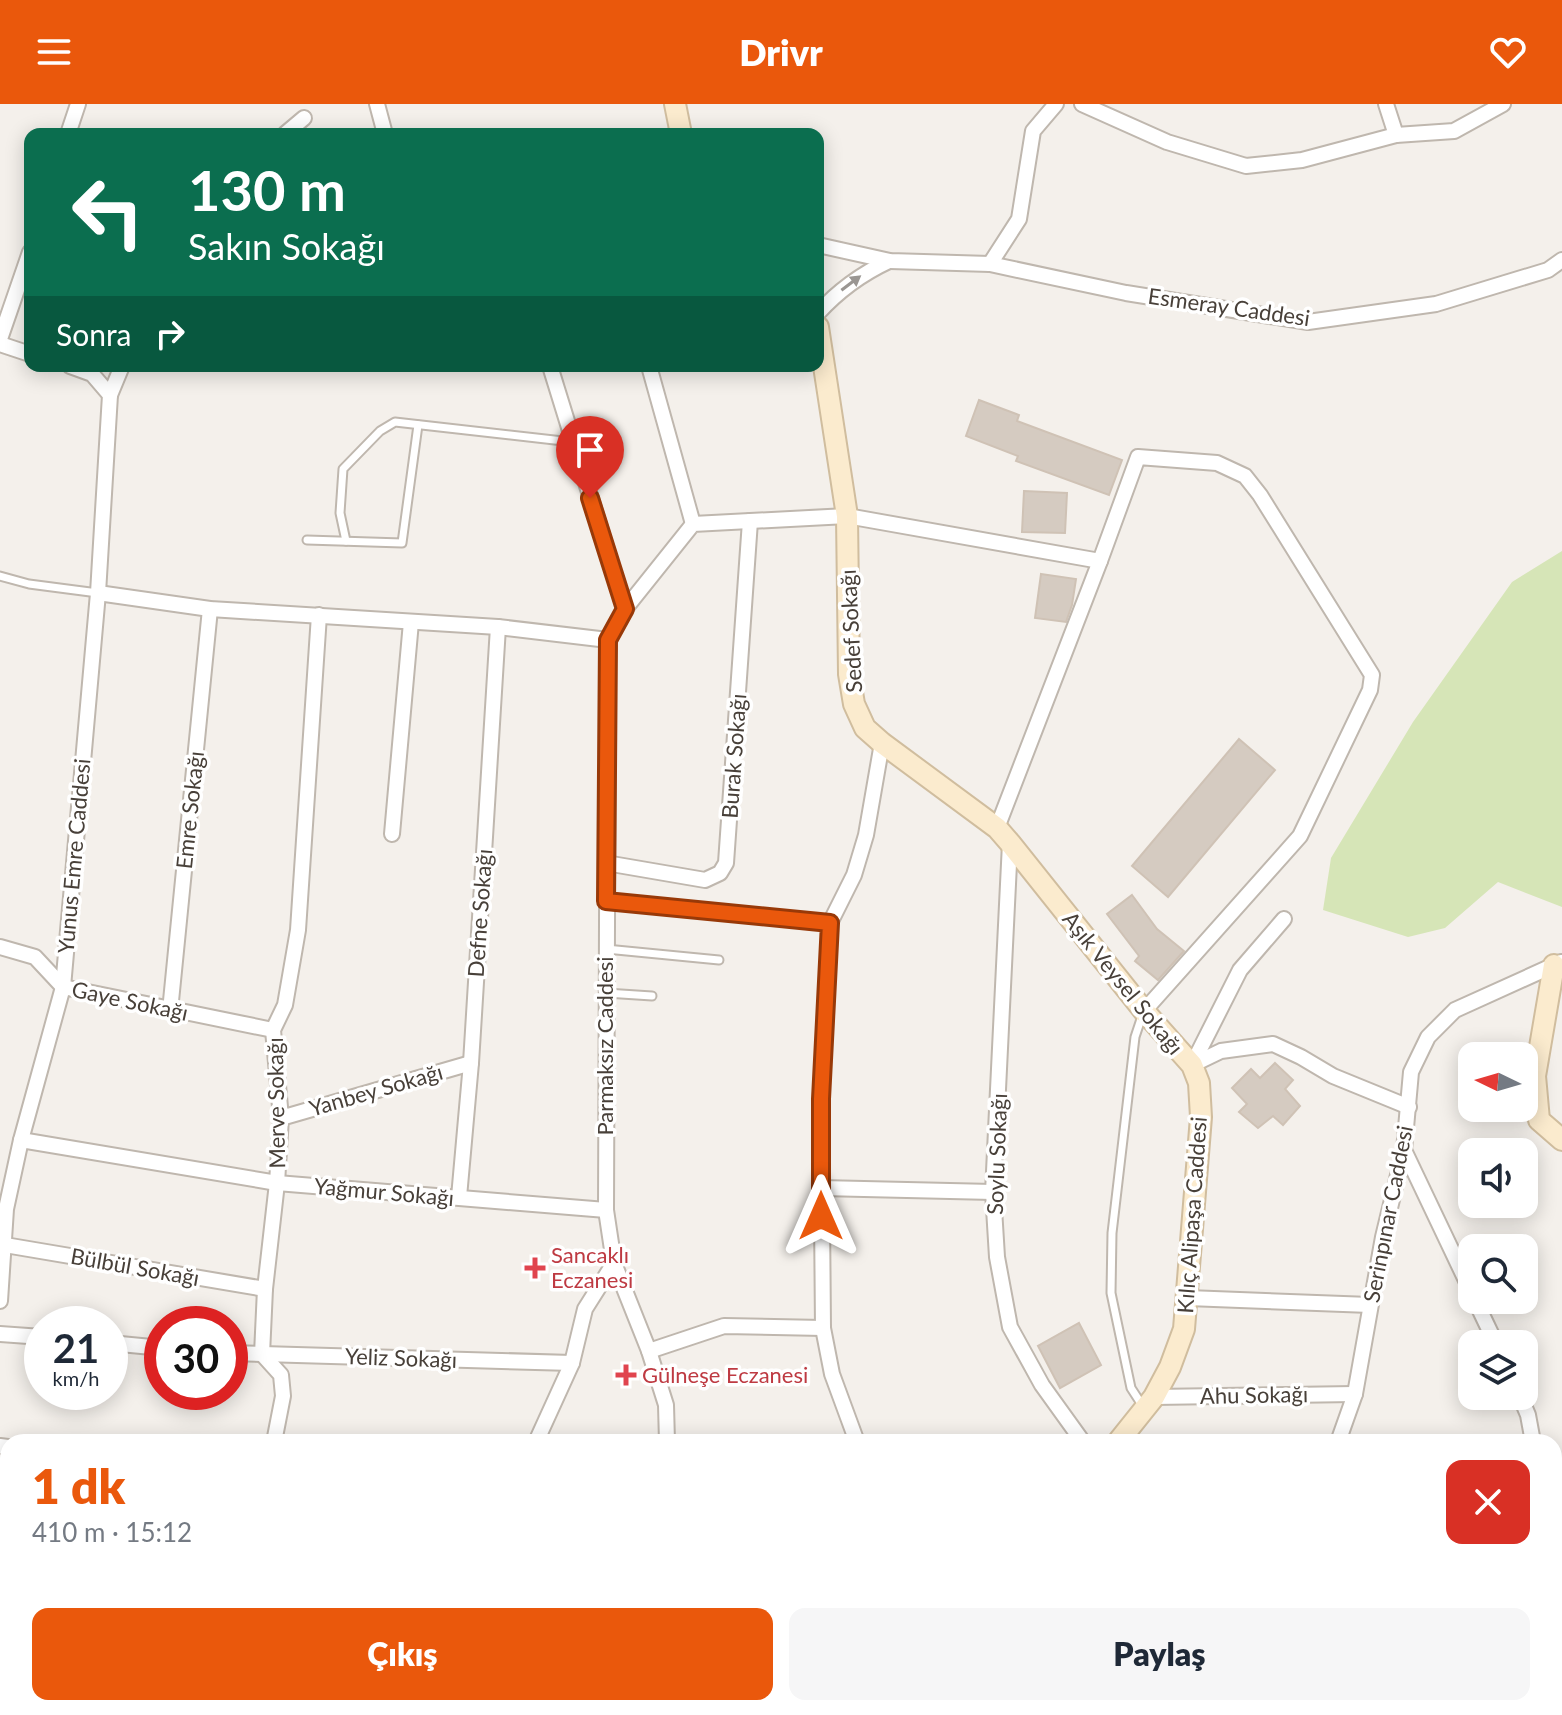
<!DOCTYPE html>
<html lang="tr">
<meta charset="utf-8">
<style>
body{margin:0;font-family:Lato,sans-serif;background:#f6f6f7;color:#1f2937;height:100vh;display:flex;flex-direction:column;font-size:30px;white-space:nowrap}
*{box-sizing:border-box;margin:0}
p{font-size:26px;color:#747a83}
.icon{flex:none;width:44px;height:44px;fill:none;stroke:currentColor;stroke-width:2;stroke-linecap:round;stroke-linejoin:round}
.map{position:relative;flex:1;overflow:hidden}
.drawer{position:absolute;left:0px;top:1330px;width:1562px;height:282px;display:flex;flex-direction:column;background:#fff;border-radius:24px 24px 0 0;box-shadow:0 4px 20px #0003}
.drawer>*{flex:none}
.hud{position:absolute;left:24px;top:24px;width:800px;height:244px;border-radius:16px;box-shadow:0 4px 20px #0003;background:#0b6e4f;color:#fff;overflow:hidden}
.needle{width:52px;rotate:275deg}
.fabs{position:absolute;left:1458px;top:938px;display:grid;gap:16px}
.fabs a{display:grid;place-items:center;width:80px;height:80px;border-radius:16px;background:#fff;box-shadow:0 4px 20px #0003;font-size:40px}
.speed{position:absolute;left:24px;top:1202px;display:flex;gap:16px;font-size:40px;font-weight:700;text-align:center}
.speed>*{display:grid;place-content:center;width:104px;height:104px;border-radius:50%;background:#fff;box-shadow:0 4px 20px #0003;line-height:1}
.speed small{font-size:20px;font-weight:400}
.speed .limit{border:12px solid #d22;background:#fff;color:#111}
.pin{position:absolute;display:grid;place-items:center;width:68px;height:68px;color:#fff;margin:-82px -34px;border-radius:50% 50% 50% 0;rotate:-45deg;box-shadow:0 0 8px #0007}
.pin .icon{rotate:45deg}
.me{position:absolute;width:88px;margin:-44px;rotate:0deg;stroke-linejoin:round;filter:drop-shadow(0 0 6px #0008)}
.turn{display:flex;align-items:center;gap:28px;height:168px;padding:0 32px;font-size:36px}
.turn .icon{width:104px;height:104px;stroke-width:2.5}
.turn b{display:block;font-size:56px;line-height:68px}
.then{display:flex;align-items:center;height:76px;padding:0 32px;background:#0003;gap:16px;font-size:30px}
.round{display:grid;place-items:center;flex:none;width:84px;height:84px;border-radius:16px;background:#f6f6f7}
.summary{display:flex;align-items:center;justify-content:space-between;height:136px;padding:0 32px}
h1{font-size:48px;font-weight:800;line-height:60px;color:#ea580c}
.button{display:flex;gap:16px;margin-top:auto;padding:16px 32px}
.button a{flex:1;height:92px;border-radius:16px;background:#ea580c;color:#fff;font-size:32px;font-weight:800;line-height:92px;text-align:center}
.button a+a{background:#f6f6f7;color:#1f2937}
header{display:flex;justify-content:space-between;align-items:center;height:104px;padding:0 32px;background:#ea580c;color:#fff;font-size:36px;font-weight:800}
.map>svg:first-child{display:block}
.green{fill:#d6e5b7}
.building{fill:#d5cbc1;stroke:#cfc2b5;stroke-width:2}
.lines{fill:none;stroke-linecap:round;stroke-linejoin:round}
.lane-casing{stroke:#bfb7ae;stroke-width:11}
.street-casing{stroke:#bfb7ae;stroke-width:18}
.secondary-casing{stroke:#d0bd9e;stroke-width:24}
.lane{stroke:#fff;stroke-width:7}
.street{stroke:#fff;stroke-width:14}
.secondary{stroke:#fbebce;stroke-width:20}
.oneway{fill:#9a9692}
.route-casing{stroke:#983908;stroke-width:20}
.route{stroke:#ea580c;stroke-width:14}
.health-dot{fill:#e0444e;stroke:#fff;stroke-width:3}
.labels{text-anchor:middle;stroke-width:7;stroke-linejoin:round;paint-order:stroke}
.street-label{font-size:22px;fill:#484039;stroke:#fff}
.health-label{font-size:22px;fill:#be3a42;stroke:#fff;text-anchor:start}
</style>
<header><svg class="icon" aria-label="menu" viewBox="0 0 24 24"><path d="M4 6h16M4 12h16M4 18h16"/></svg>Drivr<svg class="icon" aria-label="heart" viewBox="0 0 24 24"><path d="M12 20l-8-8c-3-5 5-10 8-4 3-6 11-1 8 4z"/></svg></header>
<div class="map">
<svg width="1562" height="1611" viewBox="0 0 1562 1611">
<rect width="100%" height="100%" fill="#f4f0eb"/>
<!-- green -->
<path class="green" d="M1562,447V803L1498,778L1445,824L1408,833L1323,806L1331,754L1413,618L1512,478Z"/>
<!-- building -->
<g class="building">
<path d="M979,296L1019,311L1017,317L1122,356L1109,391L1016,357L1018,352L966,332Z"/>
<path d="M1024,387L1067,389L1065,429L1022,428Z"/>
<path d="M1041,470L1076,475L1072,501L1066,518L1035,514Z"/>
<path d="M1239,635L1275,666L1168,793L1132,762Z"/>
<path d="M1132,791L1157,825L1184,847L1158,876L1135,857L1139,852L1107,810Z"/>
<path d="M1275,959L1293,976L1285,985L1300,1002L1283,1021L1273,1012L1258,1024L1239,1008L1247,1000L1232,984L1251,965L1260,974Z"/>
<path d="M1079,1219L1101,1261L1060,1284L1038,1242Z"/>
</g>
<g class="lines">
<!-- lane casing -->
<g class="lane-casing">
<g id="lane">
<path d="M307,436L402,439L418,321"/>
<path d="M346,437L340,409L343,365L380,327L395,318L572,338"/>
<path d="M0,472L29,480L98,489"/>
<path d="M606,845L719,856"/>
<path d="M606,889L652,892"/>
<path d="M1143,909L1135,933L1112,1129L1111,1189L1131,1284L1144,1304"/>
</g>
</g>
<!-- street casing -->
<g class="street-casing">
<g id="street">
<path d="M377,0L385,30"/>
<path d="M1082,0L1167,38L1246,62L1302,56L1396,31L1454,27L1503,0"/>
<path d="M1386,0L1396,31"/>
<path d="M68,30L78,0"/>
<path d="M285,30L304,14"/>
<path d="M818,141L890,157L990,160L1126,189L1308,218L1436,200L1548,166L1562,156"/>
<path d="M990,160L1019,115L1033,27L1056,0"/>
<path d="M818,209C839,186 861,170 889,157"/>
<path d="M0,235L30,148"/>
<path d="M0,240L30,250"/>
<path d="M550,262L625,505"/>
<path d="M649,262L693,420"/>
<path d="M110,291L122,262"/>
<path d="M98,489L210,505L498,523L608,536"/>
<path d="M997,724L1100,457"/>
<path d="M392,730L411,518"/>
<path d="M1010,739L993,1088L997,1153L1010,1223L1042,1281L1083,1338"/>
<path d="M606,759L705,776L720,769L726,759L750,417"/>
<path d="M606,797L830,819"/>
<path d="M0,843L35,853L63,883L273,926"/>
<path d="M170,907L210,505"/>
<path d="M1192,961L1221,947L1273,940L1301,953L1333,972L1409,1003"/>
<path d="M1192,961L1240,866L1284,815"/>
<path d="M281,1014L471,959"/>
<path d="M21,1036L277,1079L606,1106"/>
<path d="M1404,1046L1472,1189"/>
<path d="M821,1084L993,1088"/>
<path d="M459,1093L471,959L498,523"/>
<path d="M5,1141L265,1185"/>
<path d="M1188,1194L1370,1201"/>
<path d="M1475,1196L1496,1240"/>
<path d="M0,1197L6,1105L21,1036L63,883L98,489L110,291L92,270L70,262"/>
<path d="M0,1230L42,1233"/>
<path d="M110,1239L162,1244"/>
<path d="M649,1247L724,1222L823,1224"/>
<path d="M230,1249L572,1259"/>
<path d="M1520,1292L1528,1311L1533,1338"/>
<path d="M1154,1293L1355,1290"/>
<path d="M274,1338L283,1292L281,1271L262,1250L265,1185L277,1079L281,1014L273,926L285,901L298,826L319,511"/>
<path d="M536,1338L572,1259L585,1205L614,1159"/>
<path d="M667,1338L666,1301L649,1247L614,1159L606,1106L608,536L625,505L693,420L847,412L1100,457L1138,353L1217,359L1245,372L1260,391L1372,571L1370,586L1300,732L1144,907"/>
<path d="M857,1338L832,1270L823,1224L821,995L830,819L854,771L866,731L882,639"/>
<path d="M1338,1338L1355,1290L1383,1133L1404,1046L1411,968L1428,933L1455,906L1561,858"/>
<path d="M0,1342L8,1343"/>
<path d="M1554,1461L1562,1499"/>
<path d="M1257,1604L1259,1611"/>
<path d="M1403,1604L1406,1611"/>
<path d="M651,1607L746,1611"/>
<path d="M202,1611L204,1604"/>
<path d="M329,1611L331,1604"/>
<path d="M434,1611L435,1604"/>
<path d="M1107,1611L1114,1604"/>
</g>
</g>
<!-- secondary casing -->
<g class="secondary-casing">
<g id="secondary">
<path d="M675,0L681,30"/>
<path d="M818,223L847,412L849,570L854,600L865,624L882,639L997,724L1010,739L1144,907L1192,961L1199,979L1201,1013L1184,1225L1170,1263L1154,1293L1118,1338"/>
<path d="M1554,861L1535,972L1539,1016L1562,1036"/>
<path d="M963,1604L965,1611"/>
</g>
</g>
<!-- lane -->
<use href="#lane" class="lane"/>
<!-- street -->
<use href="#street" class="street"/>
<!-- secondary -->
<use href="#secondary" class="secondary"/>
</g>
<!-- one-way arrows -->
<defs><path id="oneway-solid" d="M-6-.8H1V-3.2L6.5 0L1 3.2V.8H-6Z" transform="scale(2)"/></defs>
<use class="oneway" href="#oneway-solid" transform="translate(851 179) rotate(-37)"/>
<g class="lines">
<!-- route casing -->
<g class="route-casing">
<path id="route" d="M590,394L625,505L608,536L606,797L830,819L821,995V1112"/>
</g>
<!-- route -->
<use href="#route" class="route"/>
</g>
<!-- markers -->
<g class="health-dot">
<path d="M531 1152h8v8h8v8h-8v8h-8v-8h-8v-8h8z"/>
<path d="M622 1259h8v8h8v8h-8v8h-8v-8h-8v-8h8z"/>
</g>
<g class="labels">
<!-- street labels -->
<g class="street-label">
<text transform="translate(1229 203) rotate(8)" y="8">Esmeray Caddesi</text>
<text transform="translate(851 527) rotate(-93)" y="8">Sedef Sokağı</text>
<text transform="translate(734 652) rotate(-86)" y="8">Burak Sokağı</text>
<text transform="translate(190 706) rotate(-84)" y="8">Emre Sokağı</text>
<text transform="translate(74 752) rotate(-85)" y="8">Yunus Emre Caddesi</text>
<text transform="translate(480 809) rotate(-86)" y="8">Defne Sokağı</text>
<text transform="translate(1123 879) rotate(51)" y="8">Aşık Veysel Sokağı</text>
<text transform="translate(130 897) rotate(12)" y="8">Gaye Sokağı</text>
<text transform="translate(605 942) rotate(-90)" y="8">Parmaksız Caddesi</text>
<text transform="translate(376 986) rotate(-16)" y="8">Yanbey Sokağı</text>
<text transform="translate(276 999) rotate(-91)" y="8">Merve Sokağı</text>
<text transform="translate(997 1050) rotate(-88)" y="8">Soylu Sokağı</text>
<text transform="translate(384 1088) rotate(5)" y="8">Yağmur Sokağı</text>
<text transform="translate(1388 1110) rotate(-79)" y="8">Serinpınar Caddesi</text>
<text transform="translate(1192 1111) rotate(-86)" y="8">Kılıç Alipaşa Caddesi</text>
<text transform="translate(135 1163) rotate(10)" y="8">Bülbül Sokağı</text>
<text transform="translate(401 1254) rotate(2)" y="8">Yeliz Sokağı</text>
<text transform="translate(1254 1291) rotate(-1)" y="8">Ahu Sokağı</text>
</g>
<!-- health labels -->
<g class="health-label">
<text x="551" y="1159">Sancaklı<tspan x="551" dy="25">Eczanesi</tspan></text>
<text x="642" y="1279">Gülneşe Eczanesi</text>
</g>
</g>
</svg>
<div class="fabs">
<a><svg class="needle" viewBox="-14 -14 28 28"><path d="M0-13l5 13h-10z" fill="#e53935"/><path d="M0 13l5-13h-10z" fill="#747a83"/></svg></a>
<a><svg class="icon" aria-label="sound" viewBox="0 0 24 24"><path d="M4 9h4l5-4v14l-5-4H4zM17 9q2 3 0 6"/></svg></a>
<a><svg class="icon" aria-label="search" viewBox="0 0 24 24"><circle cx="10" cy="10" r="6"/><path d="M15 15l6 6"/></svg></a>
<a><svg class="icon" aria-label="layers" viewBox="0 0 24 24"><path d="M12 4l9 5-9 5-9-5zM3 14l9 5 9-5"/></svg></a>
</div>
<div class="speed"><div>21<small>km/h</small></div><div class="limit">30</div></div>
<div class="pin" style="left:590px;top:394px;background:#d93025"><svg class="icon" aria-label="arrive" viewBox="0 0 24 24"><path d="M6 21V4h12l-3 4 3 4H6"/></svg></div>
<svg class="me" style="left:821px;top:1112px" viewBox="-20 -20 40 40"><path d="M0-17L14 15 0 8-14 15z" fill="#ea580c" stroke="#fff" stroke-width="4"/></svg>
<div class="hud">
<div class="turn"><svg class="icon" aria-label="left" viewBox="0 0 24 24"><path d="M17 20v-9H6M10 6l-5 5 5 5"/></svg><div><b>130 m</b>Sakın Sokağı</div></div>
<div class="then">Sonra<svg class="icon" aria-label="right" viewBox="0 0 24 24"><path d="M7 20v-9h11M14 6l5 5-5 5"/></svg></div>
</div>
<section class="drawer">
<div class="summary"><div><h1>1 dk</h1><p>410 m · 15:12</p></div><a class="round" style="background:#d93025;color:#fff"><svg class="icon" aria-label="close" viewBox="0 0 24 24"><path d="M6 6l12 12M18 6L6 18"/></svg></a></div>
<div class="button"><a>Çıkış</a><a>Paylaş</a></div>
</section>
</div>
